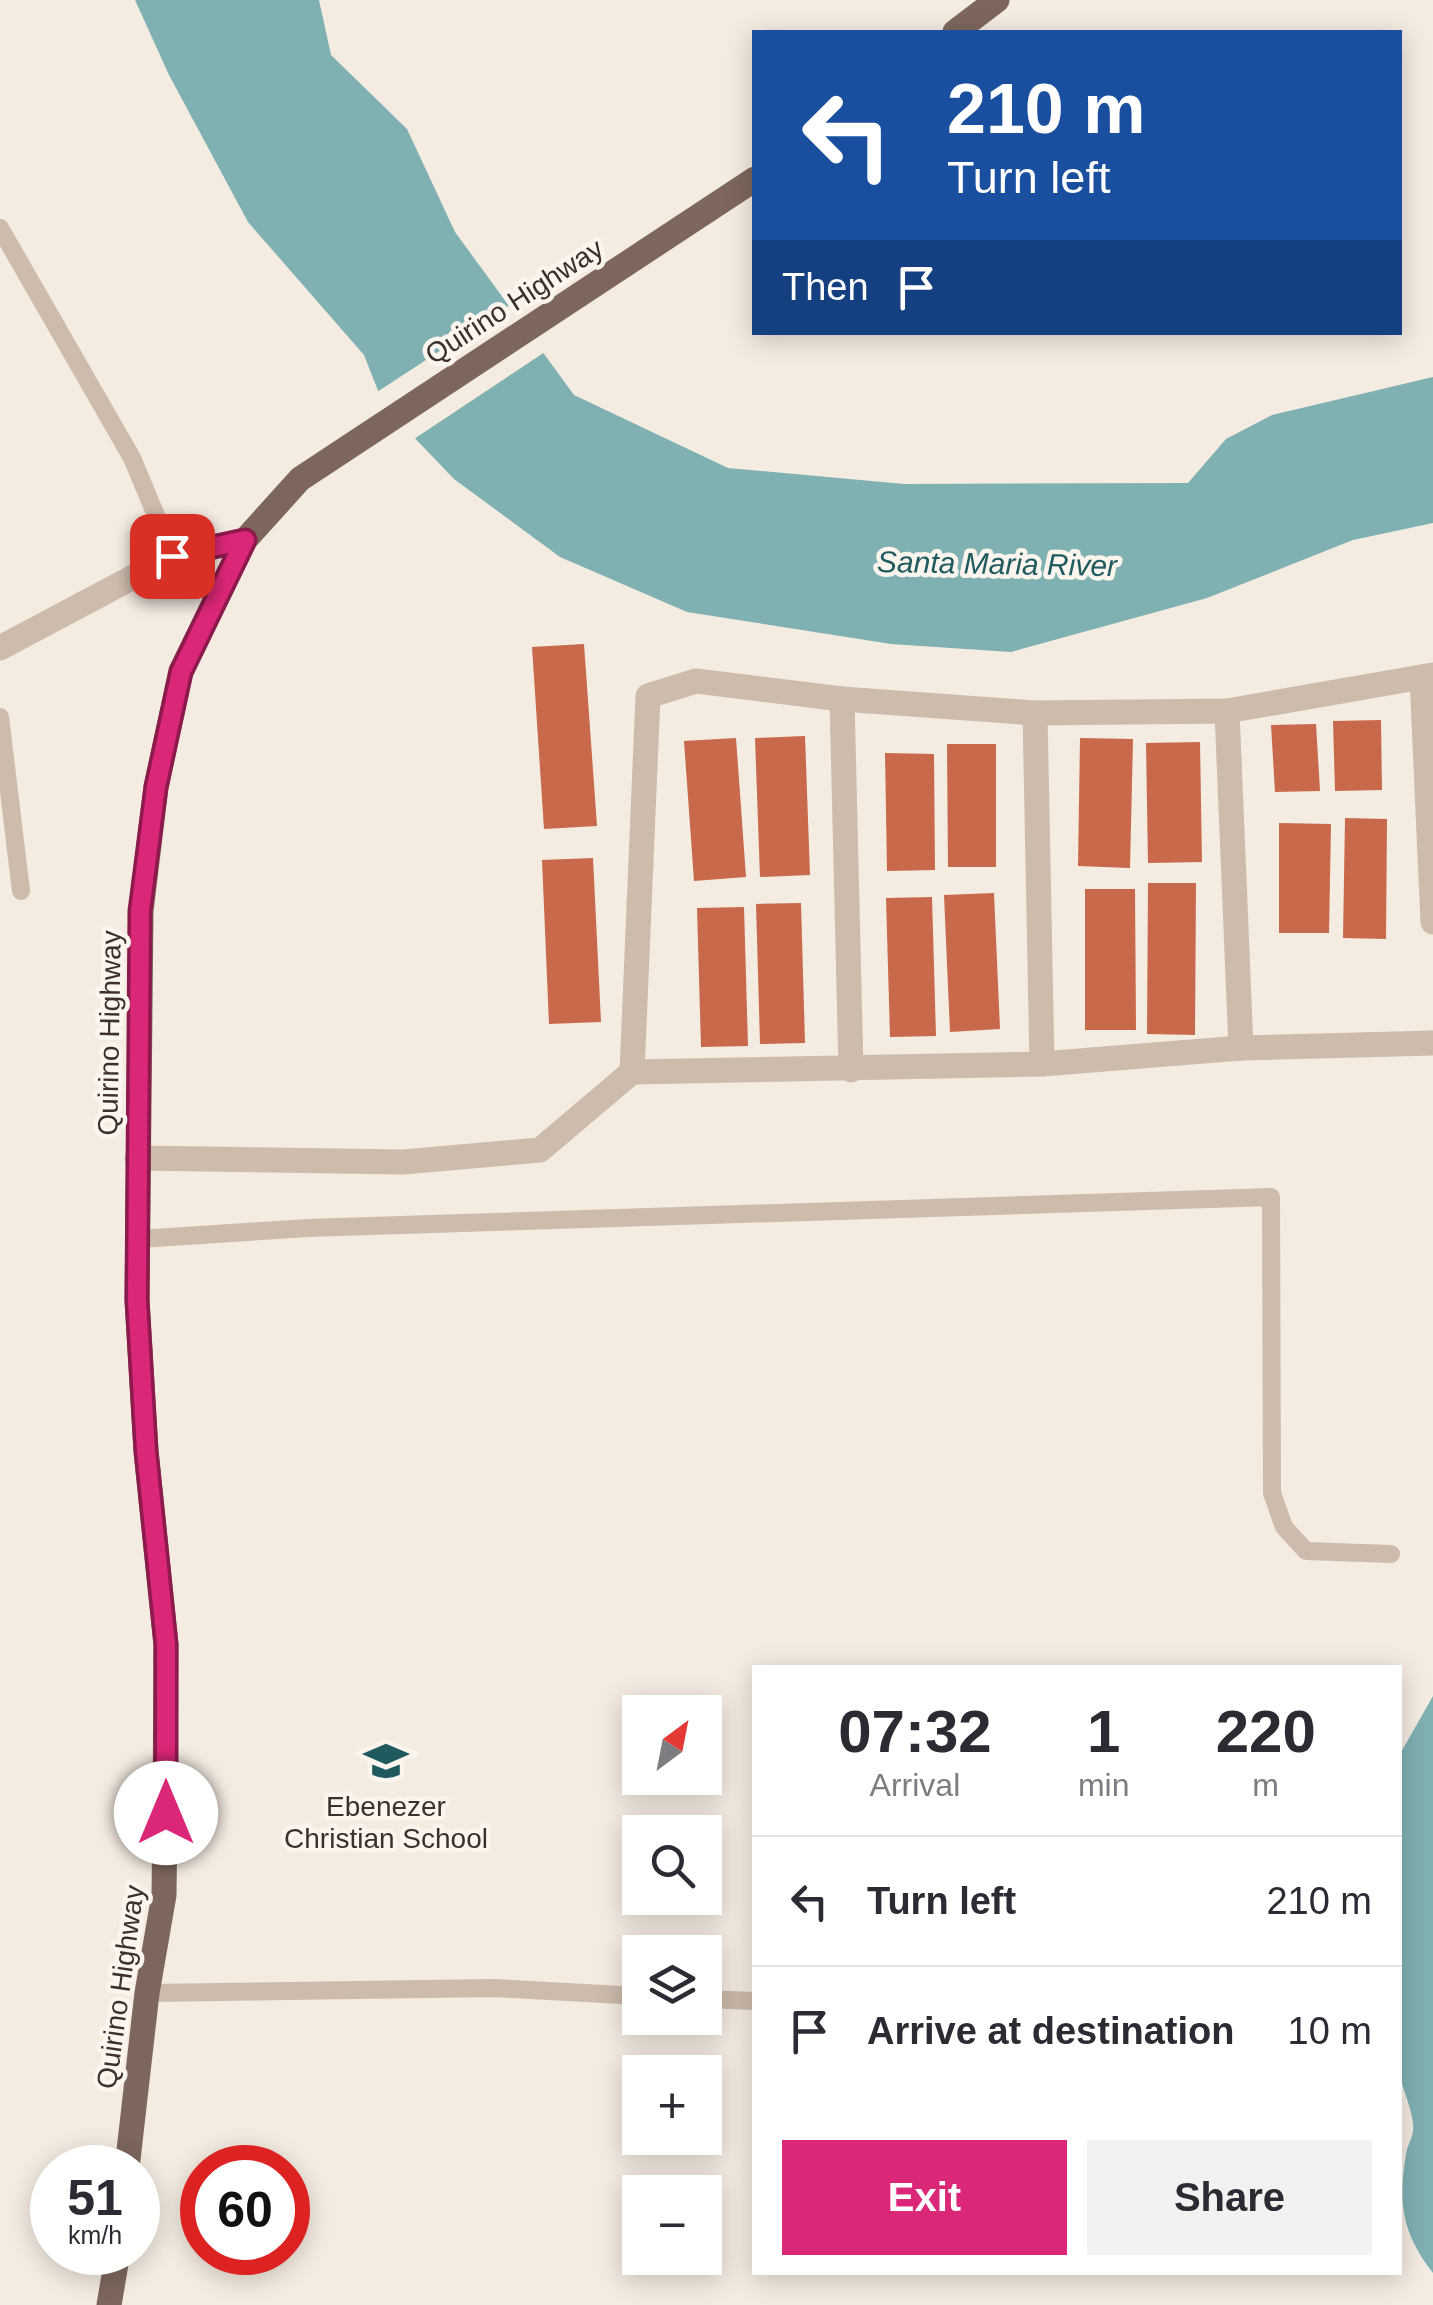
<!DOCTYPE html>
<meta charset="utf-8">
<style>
body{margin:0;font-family:Helvetica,sans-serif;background:#f2f2f3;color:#2b2b33;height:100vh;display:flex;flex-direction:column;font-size:38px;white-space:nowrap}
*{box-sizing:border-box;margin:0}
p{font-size:32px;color:#7c7c81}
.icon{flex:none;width:55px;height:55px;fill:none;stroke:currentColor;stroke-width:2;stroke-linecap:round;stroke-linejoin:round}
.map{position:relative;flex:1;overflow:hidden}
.details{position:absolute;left:752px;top:1665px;width:650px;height:610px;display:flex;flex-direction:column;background:#fff;border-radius:0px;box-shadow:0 5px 25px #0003}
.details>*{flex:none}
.hud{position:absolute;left:752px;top:30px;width:650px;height:305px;border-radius:0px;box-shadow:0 5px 25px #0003;background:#1a4fa0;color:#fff;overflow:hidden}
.needle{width:65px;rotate:32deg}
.fabs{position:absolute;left:622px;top:1695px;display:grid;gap:20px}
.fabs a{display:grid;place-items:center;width:100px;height:100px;border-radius:0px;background:#fff;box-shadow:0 5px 25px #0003;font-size:50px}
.speed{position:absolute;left:30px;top:2145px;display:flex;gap:20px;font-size:50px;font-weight:700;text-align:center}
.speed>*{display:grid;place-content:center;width:130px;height:130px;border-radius:50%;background:#fff;box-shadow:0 5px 25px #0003;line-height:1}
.speed small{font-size:25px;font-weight:400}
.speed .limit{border:15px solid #d22;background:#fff;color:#111}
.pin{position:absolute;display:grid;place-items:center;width:85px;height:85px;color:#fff;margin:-42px;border-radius:20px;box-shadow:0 5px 15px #0006}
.me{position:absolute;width:110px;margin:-55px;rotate:0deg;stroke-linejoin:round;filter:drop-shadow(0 0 8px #0008)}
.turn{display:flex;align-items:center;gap:35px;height:210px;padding:0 30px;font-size:45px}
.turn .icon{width:130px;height:130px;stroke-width:2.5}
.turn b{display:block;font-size:70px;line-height:85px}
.then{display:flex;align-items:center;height:95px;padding:0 30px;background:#0003;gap:20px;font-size:38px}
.eta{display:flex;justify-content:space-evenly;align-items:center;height:170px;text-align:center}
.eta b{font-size:60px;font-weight:700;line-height:70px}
.action{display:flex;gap:20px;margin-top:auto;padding:20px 30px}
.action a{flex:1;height:115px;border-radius:0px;background:#db2777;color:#fff;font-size:40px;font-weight:700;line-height:115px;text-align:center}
.action a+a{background:#f2f2f3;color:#2b2b33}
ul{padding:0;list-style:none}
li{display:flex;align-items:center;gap:30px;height:130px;padding:0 30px;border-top:2px solid #e1e1e2}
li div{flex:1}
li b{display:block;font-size:38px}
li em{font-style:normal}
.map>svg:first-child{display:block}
.water{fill:#7fb0b2}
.pier{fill:#f4ebe1}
.building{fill:#c8694b}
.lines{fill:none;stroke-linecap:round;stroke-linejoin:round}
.lane{stroke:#cdbbac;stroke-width:18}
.street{stroke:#cdbbac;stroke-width:25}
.primary{stroke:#7d675c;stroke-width:25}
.route-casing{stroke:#8e194d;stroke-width:25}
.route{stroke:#db2777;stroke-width:18}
.labels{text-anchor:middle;stroke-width:9;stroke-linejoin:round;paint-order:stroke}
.street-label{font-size:28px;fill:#3b302b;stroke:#fbf5ee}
.poi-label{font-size:28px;fill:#3b302b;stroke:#fbf5ee}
.water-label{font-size:30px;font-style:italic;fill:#1f5a5e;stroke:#fbf5ee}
</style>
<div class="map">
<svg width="1433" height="2305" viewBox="0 0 1433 2305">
<rect width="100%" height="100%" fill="#f4ebe1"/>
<!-- water -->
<g class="water">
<path d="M135,0H319L331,55L407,129L455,232L574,395L728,468L904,484L1188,483L1226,439L1272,415L1433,377V523L1353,540L1207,598L1011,652L891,644L687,612L560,557L454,479L384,406L364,355L248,222L169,75Z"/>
<path d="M1433,1696V2273C1402,2233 1398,2203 1406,2154C1407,2146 1412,2139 1413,2131C1415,2117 1404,2092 1400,2077V1754Z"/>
</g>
<!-- pier -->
<path class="pier" d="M513,303L548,350L411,441L380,409L374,394Z"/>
<!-- building -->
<g class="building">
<path d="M584,644L597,826L544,829L532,647Z"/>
<path d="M1381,720L1382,790L1335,791L1333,721Z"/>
<path d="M1316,724L1320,791L1275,792L1271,725Z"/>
<path d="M805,736L810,875L760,877L755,738Z"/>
<path d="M736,738L746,877L694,881L684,741Z"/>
<path d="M1080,738L1133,739L1130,868L1078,866Z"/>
<path d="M1200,742L1202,862L1148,863L1146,743Z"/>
<path d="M947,744H996V867H948Z"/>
<path d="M885,753L934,754L935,870L887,871Z"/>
<path d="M1345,818L1387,819L1386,939L1343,938Z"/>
<path d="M1279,823L1331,824L1329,933H1279Z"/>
<path d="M593,858L601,1022L549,1024L542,860Z"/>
<path d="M1148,883H1196L1195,1035L1147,1034Z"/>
<path d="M1085,889H1135L1136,1030H1085Z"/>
<path d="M994,893L1000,1029L950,1032L944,895Z"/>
<path d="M932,897L936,1036L890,1037L886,898Z"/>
<path d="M801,903L805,1043L760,1044L756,904Z"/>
<path d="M744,907L748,1046L701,1047L697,908Z"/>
</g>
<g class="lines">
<!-- lane -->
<g class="lane">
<path d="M0,228L132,458L173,556"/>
<path d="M0,717L21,891"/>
<path d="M139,1239L308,1228L1271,1197L1272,1493L1284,1527L1306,1551L1391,1554"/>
<path d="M147,1993L494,1988L640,1996"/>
<path d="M705,1999L755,2001"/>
</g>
<!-- street -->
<g class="street">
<path d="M0,648L173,556L245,540"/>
<path d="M1422,677L1433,922"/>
<path d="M842,699L851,1070"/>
<path d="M1227,711L1241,1048"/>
<path d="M1035,713L1042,1064"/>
<path d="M632,1072L648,696L696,681L842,699L1035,713L1227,711L1433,675"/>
<path d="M137,1158L403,1162L540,1150L632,1072L1042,1064L1241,1048L1433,1043"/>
</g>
<!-- primary -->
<g class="primary">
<path d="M955,32L997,0"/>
<path d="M127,2168L147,1993L164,1895L165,1813L166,1645L146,1451L137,1300L141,911L156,787L181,671L245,540L300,479L755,179"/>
<path d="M109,2305L118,2252"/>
</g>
</g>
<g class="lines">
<!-- route casing -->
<g class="route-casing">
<path id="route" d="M166,1813V1644L146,1451L137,1300L140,911L156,787L181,672L245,540L172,556"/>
</g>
<!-- route -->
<use href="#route" class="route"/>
</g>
<!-- icons -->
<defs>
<g id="school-bare" transform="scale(3.45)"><path d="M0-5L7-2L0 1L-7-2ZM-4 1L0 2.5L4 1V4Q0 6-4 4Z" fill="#1f5a5e" stroke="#fbf5ee" stroke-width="2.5" paint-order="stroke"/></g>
</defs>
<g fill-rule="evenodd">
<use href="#school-bare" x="386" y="1761"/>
</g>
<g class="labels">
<!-- street labels -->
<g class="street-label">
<text transform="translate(514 301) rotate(-33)" y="10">Quirino Highway</text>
<text transform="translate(109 1033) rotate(-89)" y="10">Quirino Highway</text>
<text transform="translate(120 1987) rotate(-82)" y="10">Quirino Highway</text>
</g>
<!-- poi labels -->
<g class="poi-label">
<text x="386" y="1816">Ebenezer<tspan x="386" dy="32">Christian School</tspan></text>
</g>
<!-- water labels -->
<g class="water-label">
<text transform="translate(997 564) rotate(1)" y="10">Santa Maria River</text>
</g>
</g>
</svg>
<div class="fabs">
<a><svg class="needle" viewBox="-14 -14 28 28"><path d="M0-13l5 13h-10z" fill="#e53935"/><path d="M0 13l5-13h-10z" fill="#7c7c81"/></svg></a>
<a><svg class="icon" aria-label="search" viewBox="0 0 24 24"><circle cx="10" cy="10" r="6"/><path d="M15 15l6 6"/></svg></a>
<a><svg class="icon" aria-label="layers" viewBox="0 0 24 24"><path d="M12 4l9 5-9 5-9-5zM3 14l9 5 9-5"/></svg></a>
<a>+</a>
<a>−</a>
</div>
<div class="speed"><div>51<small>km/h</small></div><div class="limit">60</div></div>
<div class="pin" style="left:172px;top:556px;background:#d93025"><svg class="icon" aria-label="arrive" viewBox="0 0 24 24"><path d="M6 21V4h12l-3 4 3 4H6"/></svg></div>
<svg class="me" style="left:166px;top:1813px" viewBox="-20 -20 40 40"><circle r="19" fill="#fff"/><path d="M0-13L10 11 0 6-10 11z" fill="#db2777"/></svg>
<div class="hud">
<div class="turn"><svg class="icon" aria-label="left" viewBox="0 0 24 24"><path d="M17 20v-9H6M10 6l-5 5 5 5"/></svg><div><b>210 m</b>Turn left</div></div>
<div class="then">Then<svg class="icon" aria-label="arrive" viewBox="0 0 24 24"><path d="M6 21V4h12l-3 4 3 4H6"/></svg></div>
</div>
<section class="details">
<div class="eta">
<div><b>07:32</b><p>Arrival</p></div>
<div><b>1</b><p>min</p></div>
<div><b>220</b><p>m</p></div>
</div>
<ul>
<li><svg class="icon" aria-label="left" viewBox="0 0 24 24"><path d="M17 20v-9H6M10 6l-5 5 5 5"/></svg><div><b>Turn left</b></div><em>210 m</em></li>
<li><svg class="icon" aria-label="arrive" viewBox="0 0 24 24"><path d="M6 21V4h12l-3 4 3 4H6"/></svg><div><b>Arrive at destination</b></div><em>10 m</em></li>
</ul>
<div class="action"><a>Exit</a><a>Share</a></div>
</section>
</div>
